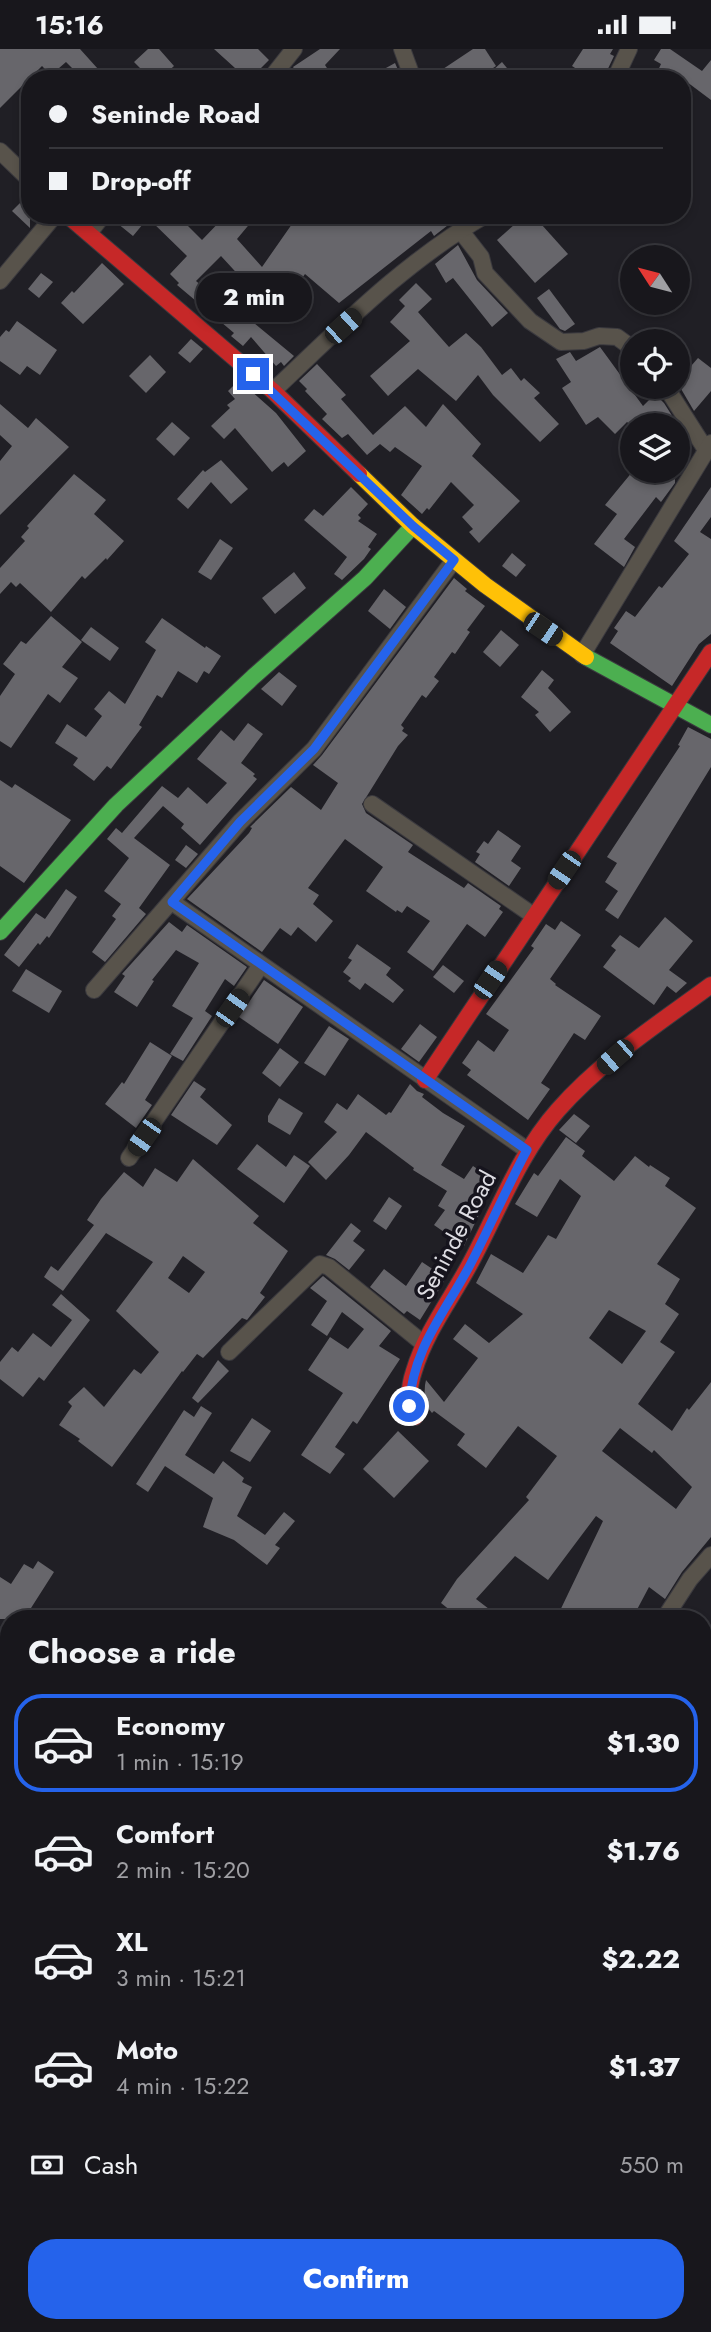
<!DOCTYPE html>
<meta charset="utf-8">
<style>
:root{--surface:#18171c;--page:#212025;--text:#f1f3f6;--muted:#9f9fa3;--line:#36363b;--accent:#2563eb}
body{margin:0;font-family:Jost,sans-serif;background:var(--page);color:var(--text);height:100vh;display:flex;flex-direction:column;font-size:26px;white-space:nowrap}
*{box-sizing:border-box;margin:0}
p{font-size:23px;color:var(--muted)}
.icon{flex:none;width:38px;height:38px;fill:none;stroke:currentColor;stroke-width:2;stroke-linecap:round;stroke-linejoin:round}
.map{position:relative;flex:1;overflow:hidden}
.sheet{position:absolute;left:0px;top:1561px;width:712px;height:723px;display:flex;flex-direction:column;background:var(--surface);border-radius:28px 28px 0 0;box-shadow:0 4px 10px #0003,0 0 0 2px var(--line)}
.sheet>*{flex:none}
.hud{position:absolute;left:21px;top:21px;width:670px;height:154px;border-radius:28px;box-shadow:0 4px 10px #0003,0 0 0 2px var(--line);display:grid;align-content:center;height:154px;padding:0 28px;background:var(--surface)}
.needle{width:46px;rotate:306deg}
.controls{position:absolute;left:620px;top:196px;display:grid;gap:14px}
.controls a{display:grid;place-items:center;width:70px;height:70px;border-radius:50%;background:var(--surface);box-shadow:0 4px 10px #0003,0 0 0 2px var(--line);font-size:35px}
.end{position:absolute;width:32px;height:32px;margin:-16px;border:9px solid #2563eb;background:#fff;box-shadow:0 0 0 4px #fff}
.from{border-radius:50%}
.bubble{position:absolute;height:49px;border-radius:24px;background:var(--surface);box-shadow:0 4px 10px #0003,0 0 0 2px var(--line);font-size:23px;font-weight:800;line-height:49px;text-align:center}
.car{position:absolute;width:21px;height:42px;margin:-21px -10px;border-radius:9px;box-shadow:0 0 5px 2px #0007;background:linear-gradient(#222 24%,#8ab4d8 0 40%,#222 0 76%,#8ab4d8 0 86%,#222 0)}
.hud b{display:flex;align-items:center;gap:24px;height:66px;font-size:26px}
.hud b+b{border-top:2px solid var(--line)}
.hud i{width:18px;height:18px;background:var(--text)}
ul{padding:0;list-style:none}
li{display:flex;align-items:center;gap:21px;height:98px;margin:0 14px 10px;padding:0 14px;border:4px solid transparent;border-radius:28px}
li div{flex:1}
li b{display:block;font-size:26px}
li em{font-style:normal;font-weight:800}
li.on{border-color:var(--accent)}
li>.icon{width:63px;height:63px;stroke-width:1.5}
h2{padding:0 28px;font-size:32px;line-height:84px}
.pay{display:flex;align-items:center;gap:18px;height:77px;padding:0 28px;font-size:26px}
.pay p{margin-inline-start:auto}
.button{display:flex;gap:14px;margin-top:auto;padding:14px 28px}
.button a{flex:1;height:80px;border-radius:28px;background:var(--accent);color:#fff;font-size:28px;font-weight:800;line-height:80px;text-align:center}
.status{display:flex;justify-content:space-between;align-items:center;height:49px;padding:0 35px;background:var(--surface);direction:ltr}
.status svg{height:19px;fill:currentColor}
.map>svg:first-child{display:block}
.building{fill:#67666b;fill-rule:evenodd}
.lines{fill:none;stroke-linecap:round;stroke-linejoin:round}
.street-casing{stroke:#3b3a3f;stroke-width:18}
.fast-casing{stroke:#3b3a3f;stroke-width:18}
.slow-casing{stroke:#3b3a3f;stroke-width:18}
.jam-casing{stroke:#3b3a3f;stroke-width:18}
.street{stroke:#58534b;stroke-width:16}
.fast{stroke:#4caf50;stroke-width:16}
.slow{stroke:#ffc107;stroke-width:16}
.jam{stroke:#c62828;stroke-width:16}
.route{stroke:#2563eb;stroke-width:9}
.labels{text-anchor:middle;dominant-baseline:central;stroke-width:7;stroke-linejoin:round;paint-order:stroke}
.street-label{font-size:24px;fill:#dedde3;stroke:#16141d}
</style>
<div class="status"><b>15:16</b><svg viewBox="0 0 49 12"><path d="M0 12V9h3v3zM5 12V6h3v6zM10 12V3h3v9zM15 12V0h3v12zM26 1h20v11H26zM47 4h2v5h-2z"/></svg></div>
<div class="map">
<svg width="711" height="2283" viewBox="0 0 711 2283">
<rect width="100%" height="100%" fill="#201f25"/>
<!-- building -->
<g class="building">
<polygon points="0,0 80,0 107,30 83,30 66,13 51,26 42,17 0,59"/>
<polygon points="148,0 159,0 174,17 160,30 129,30 140,19 134,13"/>
<polygon points="214,0 258,0 269,11 250,30 224,30 235,19"/>
<polygon points="320,0 340,0 325,16 334,30 301,30 293,18"/>
<polygon points="473,0 485,0 496,17 477,30 428,30"/>
<polygon points="583,0 613,0 610,5 614,7 605,26 599,22 592,30 572,17"/>
<polygon points="661,0 670,0 702,22 711,11 711,51 683,30 654,30 661,15 654,11"/>
<polygon points="502,13 516,30 483,30"/>
<polygon points="395,14 402,30 366,30"/>
<polygon points="30,144 30,179 12,162"/>
<polygon points="113,166 177,166 202,191 226,166 257,166 237,190 262,218 292,175 283,166 461,166 434,187 431,182 339,254 305,225 285,253 290,257 278,269 221,207 196,232 222,254 225,250 294,307 284,317 281,313 276,317 251,288 243,297 231,287 234,284 177,236 179,234 170,225 187,207 148,169 133,187 112,170"/>
<polygon points="525,166 533,166 568,205 535,234 497,191"/>
<polygon points="458,196 477,231 508,264 492,278 453,229 446,234 435,215"/>
<polygon points="102,214 124,235 83,275 61,254 72,242 74,244"/>
<polygon points="41,224 53,233 39,249 28,240"/>
<polygon points="416,234 432,250 418,263 449,298 466,284 481,298 502,326 511,319 521,332 524,329 540,344 534,349 559,375 540,393 493,346 478,326 456,352 418,320 388,347 370,327 410,292 390,273 405,257 399,251"/>
<polygon points="549,240 575,275 565,282 560,280 537,249"/>
<polygon points="17,272 57,301 40,326 27,317 20,326 0,312 0,288 6,281 9,283"/>
<polygon points="191,290 203,300 190,314 178,304"/>
<polygon points="600,298 643,357 655,345 664,354 678,376 631,376 627,373 615,385 598,368 586,376 562,339 571,333 556,310 570,303 576,312"/>
<polygon points="150,306 166,323 146,344 129,327"/>
<polygon points="698,309 711,319 711,342 694,362 677,333"/>
<polygon points="317,315 346,346 341,350 373,386 405,357 426,378 443,355 481,395 472,407 520,452 479,494 469,483 473,480 462,468 474,456 451,433 429,461 427,459 422,465 401,446 422,417 395,398 390,403 380,395 367,406 348,385 342,389 322,370 327,365 305,342 307,340 299,332"/>
<polygon points="239,331 276,364 306,402 288,418 284,413 272,423 235,379 224,390 211,377 230,359 227,356 235,350 228,342"/>
<polygon points="0,355 28,379 36,369 69,398 0,466 0,412 12,397 0,386"/>
<polygon points="172,373 190,389 174,407 156,390"/>
<polygon points="221,411 248,440 231,455 211,433 188,460 177,450 203,421 205,423"/>
<polygon points="633,422 664,422 675,429 675,434 661,453 656,448 624,490 635,498 624,518 594,495 617,465 605,456"/>
<polygon points="74,425 106,451 94,465 124,492 107,511 106,509 85,530 82,527 51,563 20,534 16,538 11,533 0,545 0,519 25,492 21,488 29,479 27,477"/>
<polygon points="351,438 368,455 358,466 361,469 358,472 377,485 368,498 371,500 364,510 342,531 334,525 347,508 304,471 314,460 323,467"/>
<polygon points="711,438 711,468 700,483 711,490 711,585 699,595 672,637 610,594 618,582 614,579 626,562 635,568 659,537 662,539 689,505 674,492"/>
<polygon points="220,490 233,499 211,531 198,523"/>
<polygon points="512,504 526,516 516,528 502,517"/>
<polygon points="294,523 306,539 275,565 262,549"/>
<polygon points="454,529 467,540 465,542 485,557 467,581 470,583 455,605 452,603 434,628 439,632 426,649 422,646 401,676 404,679 402,682 408,686 398,697 362,755 366,764 413,796 408,803 464,839 468,834 501,857 499,860 503,863 485,888 467,875 433,922 407,903 430,872 407,857 402,864 397,861 396,863 366,842 383,818 345,790 308,839 319,846 313,855 333,872 316,893 298,878 291,887 280,879 262,903 187,850 249,784 252,779 250,778 291,738 321,761 338,734 313,716 322,706"/>
<polygon points="384,540 406,558 390,580 368,562"/>
<polygon points="51,567 82,593 62,618 78,629 60,654 48,645 11,699 0,692 0,647 15,625 3,615 21,592 26,595"/>
<polygon points="162,569 205,599 206,597 221,607 209,625 204,622 197,634 178,622 162,649 157,646 139,676 142,678 133,690 111,720 107,717 94,732 73,716 78,709 55,694 67,675 86,688 102,667 94,660 109,642 125,655 156,601 145,593"/>
<polygon points="91,578 119,599 110,612 81,591"/>
<polygon points="501,581 519,596 500,618 483,603"/>
<polygon points="542,621 554,631 548,639 571,663 550,683 535,666 539,663 521,648"/>
<polygon points="279,623 297,637 282,657 261,640"/>
<polygon points="248,674 263,685 241,714 255,725 253,727 257,730 200,796 181,779 184,775 163,757 134,789 170,816 139,859 146,865 105,913 92,903 116,870 112,867 121,855 104,842 129,809 107,790 116,779 122,784 162,737 178,749 188,738 207,755 227,734 197,710 221,681 234,692"/>
<polygon points="688,678 711,690 711,718 618,870 605,861 618,842 605,833 617,814 607,808 680,697 678,696"/>
<polygon points="0,731 12,739 15,735 71,771 24,834 0,817"/>
<polygon points="498,781 521,797 511,812 521,819 509,837 475,813 480,805 476,803 484,792 488,795"/>
<polygon points="186,796 198,805 186,819 175,811"/>
<polygon points="66,840 77,848 49,889 47,887 40,896 38,894 19,918 4,906 36,864 45,870"/>
<polygon points="665,868 693,892 669,921 687,934 676,944 667,937 654,956 603,918 616,901 611,897 620,886 639,899"/>
<polygon points="561,872 581,886 550,930 556,935 555,936 601,967 585,991 574,984 541,1034 550,1040 528,1071 467,1026 471,1021 462,1014 478,991 494,1003 509,981 486,965 534,899 531,897 546,875 555,881"/>
<polygon points="169,873 182,883 187,876 247,918 234,937 225,930 205,962 212,967 183,1012 170,1005 193,969 172,957 199,914 176,901 152,931 154,932 137,958 114,943 125,927 122,925"/>
<polygon points="357,895 391,919 386,926 404,941 393,954 365,934 360,941 348,932 351,929 343,923 352,911 348,909"/>
<polygon points="443,916 464,932 454,944 433,928"/>
<polygon points="26,920 62,942 49,964 12,942"/>
<polygon points="264,931 303,958 278,995 239,968"/>
<polygon points="420,975 437,988 419,1013 401,1000"/>
<polygon points="329,977 349,990 325,1027 304,1014"/>
<polygon points="150,993 172,1007 145,1051 152,1056 136,1079 105,1055 122,1033 124,1035"/>
<polygon points="280,999 299,1013 280,1038 262,1024"/>
<polygon points="194,1032 206,1040 200,1048 232,1076 217,1096 171,1066"/>
<polygon points="410,1035 417,1042 424,1045 422,1048 443,1064 465,1077 441,1116 464,1130 473,1117 491,1129 478,1149 485,1153 464,1197 434,1176 445,1161 438,1157 447,1142 413,1121 414,1119 366,1083 349,1106 326,1131 308,1113 337,1083 324,1073 337,1054 347,1061 358,1045 386,1066 389,1063 391,1064"/>
<polygon points="279,1049 303,1064 290,1086 268,1073 268,1067"/>
<polygon points="574,1065 590,1077 576,1094 559,1081"/>
<path d="M 566,1088 L 585,1102 L 582,1107 L 614,1132 L 635,1107 L 649,1118 L 650,1116 L 670,1129 L 665,1137 L 696,1159 L 657,1215 L 680,1230 L 665,1255 L 679,1265 L 660,1293 L 675,1303 L 638,1355 L 672,1382 L 687,1359 L 689,1361 L 711,1333 L 711,1488 L 682,1523 L 665,1550 L 649,1538 L 632,1570 L 556,1570 L 603,1472 L 596,1467 L 548,1531 L 515,1507 L 476,1550 L 502,1570 L 461,1570 L 441,1554 L 457,1530 L 529,1451 L 526,1448 L 557,1407 L 518,1377 L 486,1419 L 457,1396 L 465,1385 L 434,1362 L 432,1364 L 424,1354 L 425,1336 L 426,1331 L 444,1353 L 478,1309 L 453,1290 L 465,1275 L 489,1294 L 523,1265 L 476,1234 L 491,1205 L 523,1224 L 548,1186 L 556,1190 L 581,1147 L 560,1130 L 537,1168 L 515,1155 L 534,1124 L 538,1127 ZM 609,1261 L 646,1282 L 622,1315 L 589,1289 ZM 620,1379 L 652,1404 L 654,1401 L 692,1438 L 676,1460 L 602,1402 Z"/>
<polygon points="257,1095 286,1118 294,1106 310,1117 284,1154 237,1120"/>
<path d="M 193,1110 L 259,1167 L 253,1174 L 288,1202 L 260,1244 L 265,1248 L 247,1271 L 242,1269 L 203,1309 L 197,1305 L 183,1323 L 182,1322 L 112,1418 L 78,1392 L 80,1390 L 59,1376 L 72,1357 L 68,1353 L 84,1338 L 104,1358 L 134,1320 L 141,1325 L 159,1303 L 116,1262 L 153,1213 L 106,1184 L 63,1242 L 44,1228 L 51,1217 L 58,1222 L 94,1176 L 87,1171 L 101,1150 L 124,1123 L 143,1138 L 155,1119 L 177,1133 ZM 183,1207 L 205,1223 L 189,1244 L 168,1229 Z"/>
<polygon points="389,1148 402,1157 386,1181 373,1172"/>
<polygon points="351,1174 361,1182 353,1192 365,1201 349,1221 335,1210 326,1206"/>
<polygon points="422,1213 446,1229 420,1271 407,1262 404,1265 370,1238 384,1220 406,1237"/>
<polygon points="323,1227 391,1282 379,1297 400,1310 357,1375 353,1372 335,1398 345,1405 330,1425 301,1406 343,1344 308,1321 330,1288 348,1300 364,1280 342,1263 327,1287 311,1276 327,1252 310,1239"/>
<polygon points="61,1245 90,1271 44,1332 39,1328 23,1348 0,1330 0,1313 12,1298 18,1303 33,1284 51,1298 72,1271 52,1256"/>
<polygon points="218,1311 229,1322 198,1354 192,1349"/>
<polygon points="201,1357 212,1364 185,1406 214,1425 223,1412 244,1429 242,1433 252,1438 237,1467 265,1486 284,1463 295,1472 275,1496 280,1499 267,1516 234,1491 203,1478 213,1449 165,1417 148,1443 136,1435 184,1361 194,1368"/>
<polygon points="252,1369 271,1382 250,1413 230,1402"/>
<polygon points="398,1382 429,1412 394,1449 363,1420"/>
<polygon points="38,1512 54,1523 24,1570 0,1570 0,1528 11,1535 24,1515 33,1520"/>
</g>
<g class="lines">
<defs>
<g id="street">
<polyline points="402,0 413,30"/>
<polyline points="275,24 294,0"/>
<polyline points="615,30 629,0"/>
<polyline points="0,102 30,131"/>
<polyline points="460,181 481,208 485,224 530,272 561,293 584,292 599,287 617,288 632,299"/>
<polyline points="89,184 103,166"/>
<polyline points="0,232 55,166"/>
<polyline points="666,338 706,401"/>
<path d="M 273,342 C 340,279 405,212 486,166"/>
<polyline points="582,606 711,394"/>
<polyline points="372,755 534,867"/>
<polyline points="172,853 527,1101"/>
<polyline points="94,941 240,773 314,700 454,511"/>
<polyline points="129,1109 261,916"/>
<polyline points="229,1303 320,1215 329,1218 424,1295"/>
<polyline points="664,1570 690,1530 711,1506"/>
<polyline points="0,1706 9,1711"/>
<polyline points="0,2090 9,2082"/>
</g>
<g id="fast">
<polyline points="586,608 711,676"/>
<polyline points="0,883 116,756 253,628 365,529 413,477"/>
</g>
<polyline id="slow" points="359,425 413,477 485,536 586,608"/>
<g id="jam">
<polyline points="67,166 273,342 359,425"/>
<polyline points="425,1031 711,603"/>
<path d="M 415,1368 C 407,1354 409,1337 414,1322 C 426,1282 452,1249 471,1213 C 499,1161 519,1105 558,1061 C 602,1011 658,975 711,936"/>
</g>
</defs>
<!-- street casing -->
<use href="#street" class="street-casing"/>
<!-- fast casing -->
<use href="#fast" class="fast-casing"/>
<!-- slow casing -->
<use href="#slow" class="slow-casing"/>
<!-- jam casing -->
<use href="#jam" class="jam-casing"/>
<!-- street -->
<use href="#street" class="street"/>
<!-- fast -->
<use href="#fast" class="fast"/>
<!-- slow -->
<use href="#slow" class="slow"/>
<!-- jam -->
<use href="#jam" class="jam"/>
</g>
<g class="lines">
<!-- route -->
<path class="route" d="M 253,325 L 413,477 L 454,511 L 314,700 L 240,773 L 172,853 L 527,1101 C 507,1138 490,1178 470,1216 C 444,1265 413,1299 409,1357"/>
</g>
<g class="labels">
<!-- street labels -->
<g class="street-label">
<text transform="translate(456 1186) rotate(-62)">Seninde Road</text>
</g>
</g>
</svg>
<div class="controls">
<a><svg class="needle" viewBox="-14 -14 28 28"><path d="M0-13l5 13h-10z" fill="#e53935"/><path d="M0 13l5-13h-10z" fill="#9f9fa3"/></svg></a>
<a><svg class="icon" aria-label="locate" viewBox="0 0 24 24"><circle cx="12" cy="12" r="6"/><path d="M12 2v4M12 18v4M2 12h4M18 12h4"/></svg></a>
<a><svg class="icon" aria-label="layers" viewBox="0 0 24 24"><path d="M12 4l9 5-9 5-9-5zM3 14l9 5 9-5"/></svg></a>
</div>
<i class="end from" style="left:409px;top:1357px"></i>
<i class="end" style="left:253px;top:325px"></i>
<div class="bubble" style="left:196px;top:224px;width:116px">2 min</div>
<i class="car" style="left:343px;top:277px;rotate:48deg"></i>
<i class="car" style="left:543px;top:580px;rotate:124deg"></i>
<i class="car" style="left:564px;top:821px;rotate:214deg"></i>
<i class="car" style="left:490px;top:931px;rotate:34deg"></i>
<i class="car" style="left:232px;top:959px;rotate:35deg"></i>
<i class="car" style="left:615px;top:1008px;rotate:229deg"></i>
<i class="car" style="left:144px;top:1088px;rotate:215deg"></i>
<div class="hud">
<b><i class="from"></i>Seninde Road</b>
<b><i></i>Drop-off</b>
</div>
<section class="sheet">
<h2>Choose a ride</h2>
<ul>
<li class="on"><svg class="icon" aria-label="car" viewBox="0 0 24 24"><path d="M5 17H2v-5l4-1 3-4h7l3 4 3 1v5h-3M9 17h6M6 11h13"/><circle cx="7" cy="17" r="2"/><circle cx="17" cy="17" r="2"/></svg><div><b>Economy</b><p>1 min · 15:19</p></div><em>$1.30</em></li>
<li><svg class="icon" aria-label="car" viewBox="0 0 24 24"><path d="M5 17H2v-5l4-1 3-4h7l3 4 3 1v5h-3M9 17h6M6 11h13"/><circle cx="7" cy="17" r="2"/><circle cx="17" cy="17" r="2"/></svg><div><b>Comfort</b><p>2 min · 15:20</p></div><em>$1.76</em></li>
<li><svg class="icon" aria-label="car" viewBox="0 0 24 24"><path d="M5 17H2v-5l4-1 3-4h7l3 4 3 1v5h-3M9 17h6M6 11h13"/><circle cx="7" cy="17" r="2"/><circle cx="17" cy="17" r="2"/></svg><div><b>XL</b><p>3 min · 15:21</p></div><em>$2.22</em></li>
<li><svg class="icon" aria-label="car" viewBox="0 0 24 24"><path d="M5 17H2v-5l4-1 3-4h7l3 4 3 1v5h-3M9 17h6M6 11h13"/><circle cx="7" cy="17" r="2"/><circle cx="17" cy="17" r="2"/></svg><div><b>Moto</b><p>4 min · 15:22</p></div><em>$1.37</em></li>
</ul>
<div class="pay"><svg class="icon" aria-label="cash" viewBox="0 0 24 24"><path d="M3 7h18v10H3z"/><circle cx="12" cy="12" r="2"/></svg>Cash<p>550 m</p></div>
<div class="button"><a>Confirm</a></div>
</section>
</div>
